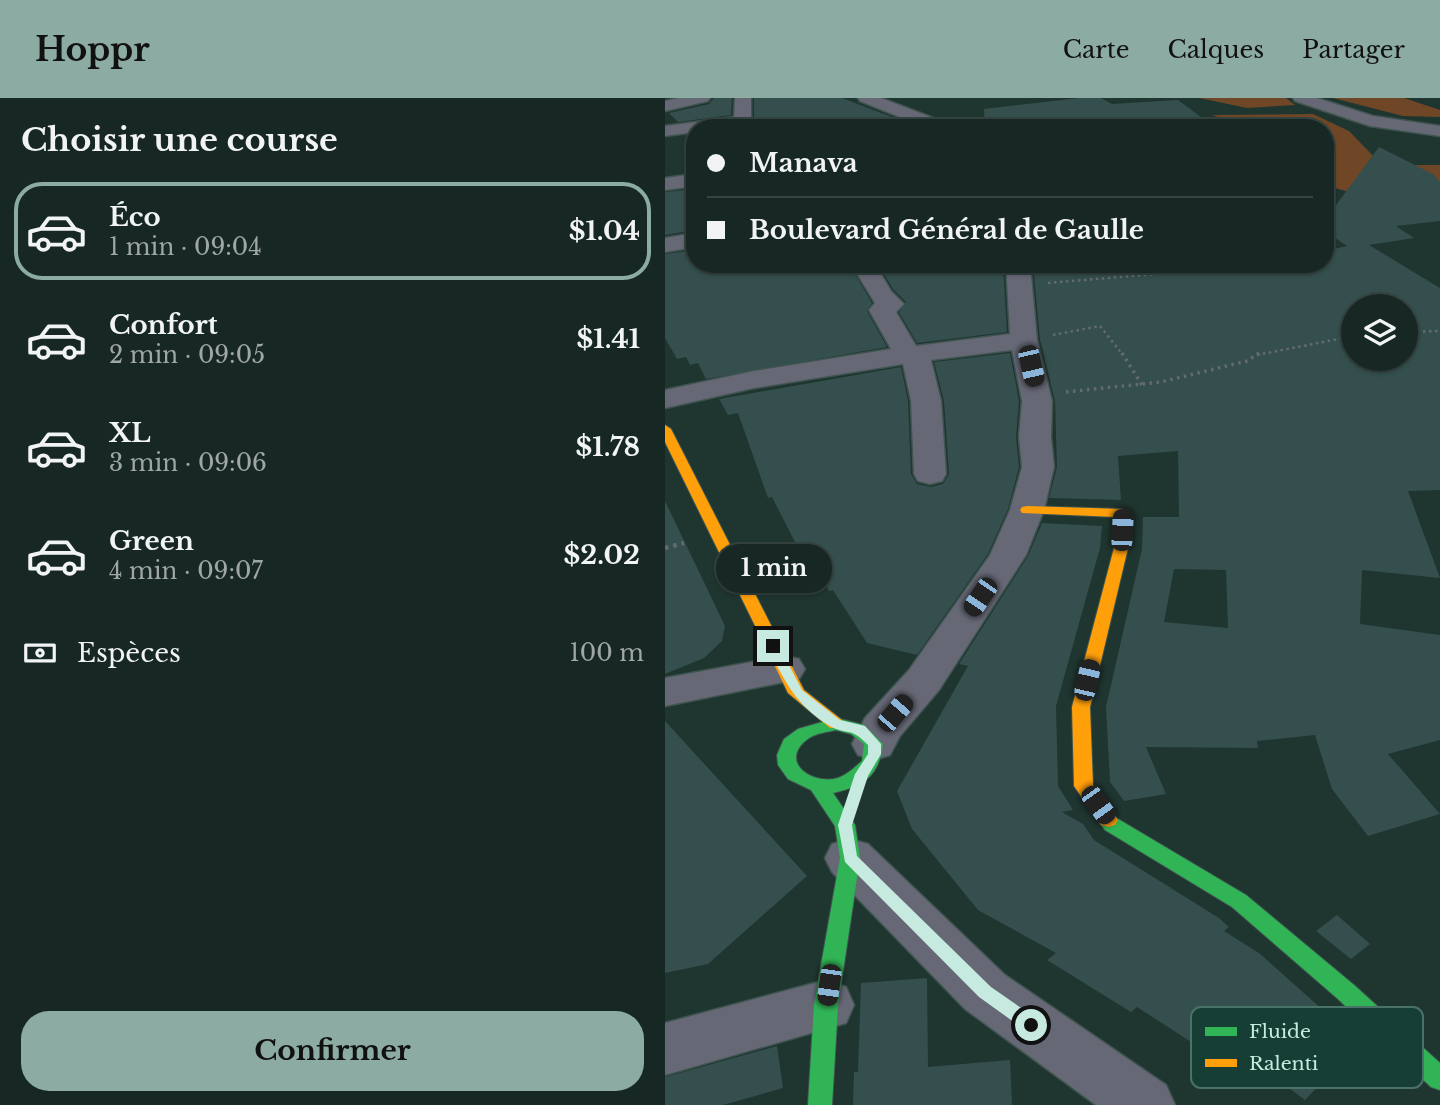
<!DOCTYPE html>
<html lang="fr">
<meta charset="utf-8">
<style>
:root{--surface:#172824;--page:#243431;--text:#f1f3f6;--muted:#9ea6a6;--line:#364441;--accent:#8caba2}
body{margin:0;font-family:"Libre Baskerville",serif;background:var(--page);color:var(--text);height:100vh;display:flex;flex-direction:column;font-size:26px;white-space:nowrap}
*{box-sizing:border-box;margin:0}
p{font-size:23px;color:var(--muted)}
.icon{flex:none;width:38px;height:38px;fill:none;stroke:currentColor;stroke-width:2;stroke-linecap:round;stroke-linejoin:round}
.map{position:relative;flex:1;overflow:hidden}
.drawer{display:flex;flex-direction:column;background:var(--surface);width:665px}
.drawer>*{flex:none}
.top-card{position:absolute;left:21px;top:21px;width:648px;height:154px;border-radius:28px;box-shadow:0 2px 5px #0004,0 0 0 2px var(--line);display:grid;align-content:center;height:154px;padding:0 21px;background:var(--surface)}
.controls{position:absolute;left:676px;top:196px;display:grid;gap:14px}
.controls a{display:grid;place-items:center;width:77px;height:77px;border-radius:50%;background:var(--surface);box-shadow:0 2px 5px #0004,0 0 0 2px var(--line);font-size:35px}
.end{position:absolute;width:32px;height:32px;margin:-16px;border:9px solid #c6eae0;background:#111;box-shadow:0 0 0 4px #111}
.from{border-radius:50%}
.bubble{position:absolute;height:49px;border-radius:24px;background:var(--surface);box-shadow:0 2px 5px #0004,0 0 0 2px var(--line);font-size:23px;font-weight:800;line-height:49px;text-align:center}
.car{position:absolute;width:21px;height:42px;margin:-21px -10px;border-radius:9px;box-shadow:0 0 5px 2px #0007;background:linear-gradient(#222 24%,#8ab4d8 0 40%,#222 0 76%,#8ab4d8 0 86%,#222 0)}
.top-card b{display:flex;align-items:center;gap:24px;height:66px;font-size:26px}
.top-card b+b{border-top:2px solid var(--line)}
.top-card i{width:18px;height:18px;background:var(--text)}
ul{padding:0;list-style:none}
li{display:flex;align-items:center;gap:21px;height:98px;margin:0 14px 10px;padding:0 7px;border:4px solid transparent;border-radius:28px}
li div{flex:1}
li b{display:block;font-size:26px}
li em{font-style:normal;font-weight:800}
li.selected{border-color:var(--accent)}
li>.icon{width:63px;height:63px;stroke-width:1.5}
h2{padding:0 21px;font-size:32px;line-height:84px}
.pay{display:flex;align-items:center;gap:18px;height:77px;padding:0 21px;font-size:26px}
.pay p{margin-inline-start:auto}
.action{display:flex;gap:14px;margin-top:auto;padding:14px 21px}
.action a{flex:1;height:80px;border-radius:28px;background:var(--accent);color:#111;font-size:28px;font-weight:800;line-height:80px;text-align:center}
header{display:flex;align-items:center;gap:42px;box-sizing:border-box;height:98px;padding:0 35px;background:var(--accent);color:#111}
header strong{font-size:33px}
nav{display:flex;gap:38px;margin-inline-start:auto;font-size:24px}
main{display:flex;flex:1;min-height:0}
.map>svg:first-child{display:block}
.green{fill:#6f4726}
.building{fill:#344f4d;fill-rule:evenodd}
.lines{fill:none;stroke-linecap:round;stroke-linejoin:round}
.street-casing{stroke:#3f544f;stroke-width:3}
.fast-casing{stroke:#3f544f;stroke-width:2}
.slow-casing{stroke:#3f544f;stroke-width:2}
.path-far2{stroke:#636b71;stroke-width:2.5;stroke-dasharray:2.5 3.5;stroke-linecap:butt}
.path-far1{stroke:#636b71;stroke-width:3.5;stroke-dasharray:2.5 4.5;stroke-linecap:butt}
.path{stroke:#636b71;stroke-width:4.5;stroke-dasharray:3.5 5;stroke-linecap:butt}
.street{fill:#666876;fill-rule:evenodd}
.fast{fill:#30b455;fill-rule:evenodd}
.slow{fill:#ff9f0a;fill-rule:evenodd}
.route{fill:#c6eae0}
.key{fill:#163e35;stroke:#4b7268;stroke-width:2}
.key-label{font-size:19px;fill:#c6eae0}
</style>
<header>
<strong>Hoppr</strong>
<nav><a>Carte</a><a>Calques</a><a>Partager</a></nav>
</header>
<main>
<section class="drawer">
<h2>Choisir une course</h2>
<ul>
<li class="selected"><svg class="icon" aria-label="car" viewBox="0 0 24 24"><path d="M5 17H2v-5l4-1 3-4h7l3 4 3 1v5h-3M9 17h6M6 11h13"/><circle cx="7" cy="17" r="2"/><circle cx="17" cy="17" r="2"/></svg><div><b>Éco</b><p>1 min · 09:04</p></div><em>$1.04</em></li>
<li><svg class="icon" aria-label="car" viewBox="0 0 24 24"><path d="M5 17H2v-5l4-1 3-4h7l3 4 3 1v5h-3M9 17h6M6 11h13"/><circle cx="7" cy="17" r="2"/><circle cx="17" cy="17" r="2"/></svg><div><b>Confort</b><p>2 min · 09:05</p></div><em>$1.41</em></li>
<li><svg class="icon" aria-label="car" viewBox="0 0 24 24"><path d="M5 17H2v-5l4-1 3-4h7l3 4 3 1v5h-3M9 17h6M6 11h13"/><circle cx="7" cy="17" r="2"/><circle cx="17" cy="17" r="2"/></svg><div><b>XL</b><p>3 min · 09:06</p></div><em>$1.78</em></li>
<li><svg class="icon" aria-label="car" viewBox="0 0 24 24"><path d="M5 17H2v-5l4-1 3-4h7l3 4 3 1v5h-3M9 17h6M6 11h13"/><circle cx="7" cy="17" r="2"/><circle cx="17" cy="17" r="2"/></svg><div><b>Green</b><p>4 min · 09:07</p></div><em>$2.02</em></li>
</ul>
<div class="pay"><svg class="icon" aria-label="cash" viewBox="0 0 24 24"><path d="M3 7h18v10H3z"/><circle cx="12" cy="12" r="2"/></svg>Espèces<p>100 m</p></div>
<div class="action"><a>Confirmer</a></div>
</section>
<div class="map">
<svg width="775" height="1007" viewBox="0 0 775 1007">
<rect width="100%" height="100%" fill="#1f3530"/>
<!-- green -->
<g class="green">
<polygon points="534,0 621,0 630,7 582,10"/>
<polygon points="668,0 739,0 775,12 775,19 738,18"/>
<polygon points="648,16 684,33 717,67 775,67 775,121 660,87 660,30 583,30 547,17"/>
</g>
<!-- building -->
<g class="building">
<polygon points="49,0 67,0 66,17 13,24 4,15 44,6"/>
<polygon points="89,0 177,0 245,26 245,30 124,30 119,23 106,22 94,30 81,30 89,23"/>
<polygon points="414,0 436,0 447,6 513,2 551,30 320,30 319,11"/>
<path d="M 714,49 L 768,76 L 775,84 L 775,123 L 731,128 L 749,140 L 704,147 L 775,190 L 775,392 L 743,393 L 775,480 L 697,472 L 695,526 L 775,537 L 775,642 L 723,656 L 775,716 L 703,738 L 667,691 L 650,637 L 592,643 L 593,650 L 481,649 L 501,696 L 459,703 L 445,684 L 441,609 L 477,451 L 478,419 L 514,419 L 513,353 L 453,358 L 456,402 L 384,400 L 392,369 L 390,303 L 375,242 L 368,166 L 660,166 L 660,153 L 682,148 L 660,133 L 660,122 ZM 688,208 L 740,208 L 740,261 L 688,261 ZM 509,471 L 561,472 L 563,530 L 499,524 Z"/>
<polygon points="30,91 30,132 0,137 0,94"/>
<polygon points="30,152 30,166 184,166 207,205 202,213 222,249 41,281 33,265 25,267 21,259 12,261 0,240 0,156"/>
<polygon points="213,166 338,166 342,234 252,245 234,214 241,204 228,191"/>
<polygon points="345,255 354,303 351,339 354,369 343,411 323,456 252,557 202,545 168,492 164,493 141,448 133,450 107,399 103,400 73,315 63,317 54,301 236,269 243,303 246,376 252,386 266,389 278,386 284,376 279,303 269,264"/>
<polygon points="0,403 60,528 57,543 39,560 0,576"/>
<polygon points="377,425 437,428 435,450 391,608 393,688 408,712 397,714 418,726 429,742 554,820 564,829 559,833 594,855 659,913 623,940 671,924 694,946 640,1002 585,961 571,973 472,909 466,914 382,862 391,855 313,812 247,731 232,693 303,568 294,566 363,458"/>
<polygon points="0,623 142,778 43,866 0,875"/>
<polygon points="672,817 705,846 686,861 651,833"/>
<polygon points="262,880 263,969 345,962 347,1007 188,1007 189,974 193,974 196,885"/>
<polygon points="112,948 118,990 58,1007 0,1007 0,979"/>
</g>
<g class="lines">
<defs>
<g id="street">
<polygon points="14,0 45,0 43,3 0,13 0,3"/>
<polygon points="70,0 86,0 86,23 83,27 30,30 30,34 0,38 0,28 69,19"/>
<polygon points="193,0 216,0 284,26 287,30 262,30 195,3"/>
<polygon points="628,0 652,0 708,18 775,28 775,38 705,28 630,3"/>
<polygon points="106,25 119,26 122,30 97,30"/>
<polygon points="30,76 30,88 0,92 0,80"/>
<polygon points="30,135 30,149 0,154 0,140"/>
<polygon points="186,166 210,166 226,193 239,206 231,214 251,248 345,236 341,166 365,166 372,242 387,303 386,339 389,369 379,412 361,457 274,592 235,638 225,657 209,662 193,657 187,646 200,620 244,572 325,457 345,412 357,369 354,339 357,303 347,252 266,262 276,303 281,376 277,383 265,386 253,383 249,376 246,303 238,266 89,290 0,310 0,292 89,273 226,251 204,212 210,205"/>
<polygon points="119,558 134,561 140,571 134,581 0,608 0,580"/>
<polygon points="185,741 203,746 340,877 501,987 510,1007 431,1007 300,911 167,774 160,760 167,746"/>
<polygon points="161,882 181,889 189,907 181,925 0,977 0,925"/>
</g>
<g id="fast">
<path d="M 171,620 L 199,627 L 218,646 C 214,678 199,688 168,695 L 190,727 L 195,760 L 173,907 L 167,1007 L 143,1007 L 149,907 L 175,760 L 170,728 L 146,692 L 123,681 L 113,667 L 112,657 L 119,641 L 133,631 ZM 171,632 L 186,636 L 199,646 L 197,663 C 189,670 180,679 169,681 C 142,685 114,661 144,640 C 152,635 162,634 171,632 Z"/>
<polygon points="443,715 581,797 689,887 775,965 775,992 766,989 673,901 567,809 440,732 433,722 436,717"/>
</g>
<g id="slow">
<polygon points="0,327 6,331 139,592 177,622 180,626 177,630 165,630 123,595 0,344"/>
<polygon points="362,408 458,411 465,415 463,450 425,609 428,687 453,722 450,727 443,729 436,727 409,688 407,609 449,450 451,419 357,415 355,412 357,409"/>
</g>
</defs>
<!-- street casing -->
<use href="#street" class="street-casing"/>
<!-- fast casing -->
<use href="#fast" class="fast-casing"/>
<!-- slow casing -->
<use href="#slow" class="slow-casing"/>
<!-- path-far2 -->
<g class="path-far2">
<polyline points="383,185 492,176"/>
<polyline points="740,234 775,233"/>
<polyline points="388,237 435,228 458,257"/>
<polyline points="592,257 688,238"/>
</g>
<!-- path-far1 -->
<g class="path-far1">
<polyline points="457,255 477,287"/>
<polyline points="401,294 496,284 582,263 594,255"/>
</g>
<!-- path -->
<polyline class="path" points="0,450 19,445"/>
<!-- street -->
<use href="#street" class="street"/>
<!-- fast -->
<use href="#fast" class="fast"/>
<!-- slow -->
<use href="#slow" class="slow"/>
</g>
<!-- route -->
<path class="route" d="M 108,545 L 114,548 L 137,592 L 175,622 L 200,628 L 216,646 L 216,656 L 203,678 L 187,727 L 192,758 L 326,889 L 372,921 L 374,927 L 372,932 L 366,934 L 360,932 L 314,899 L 180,764 L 173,727 L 190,676 L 203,656 L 203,647 C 185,628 183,638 165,628 C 131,608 119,582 102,548 Z"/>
<!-- legend -->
<rect x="526" y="909" width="232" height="81" rx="10" class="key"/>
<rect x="540" y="929" width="32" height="9" fill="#30b455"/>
<rect x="540" y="961" width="32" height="8" fill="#ff9f0a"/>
<g class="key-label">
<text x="584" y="940">Fluide</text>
<text x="584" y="972">Ralenti</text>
</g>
</svg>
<div class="controls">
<a><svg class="icon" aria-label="layers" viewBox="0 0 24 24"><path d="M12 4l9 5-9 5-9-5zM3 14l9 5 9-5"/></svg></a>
</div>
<i class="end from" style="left:366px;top:927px"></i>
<i class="end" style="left:108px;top:548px"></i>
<div class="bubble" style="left:51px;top:446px;width:116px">1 min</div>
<i class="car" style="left:366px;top:268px;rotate:167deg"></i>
<i class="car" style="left:457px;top:432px;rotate:3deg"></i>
<i class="car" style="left:315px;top:499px;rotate:214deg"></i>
<i class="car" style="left:422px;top:582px;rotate:13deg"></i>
<i class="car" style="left:230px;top:615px;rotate:41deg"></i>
<i class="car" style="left:433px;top:707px;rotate:144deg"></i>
<i class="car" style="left:164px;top:887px;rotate:188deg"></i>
<div class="top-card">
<b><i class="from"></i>Manava</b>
<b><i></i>Boulevard Général de Gaulle</b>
</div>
</div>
</main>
